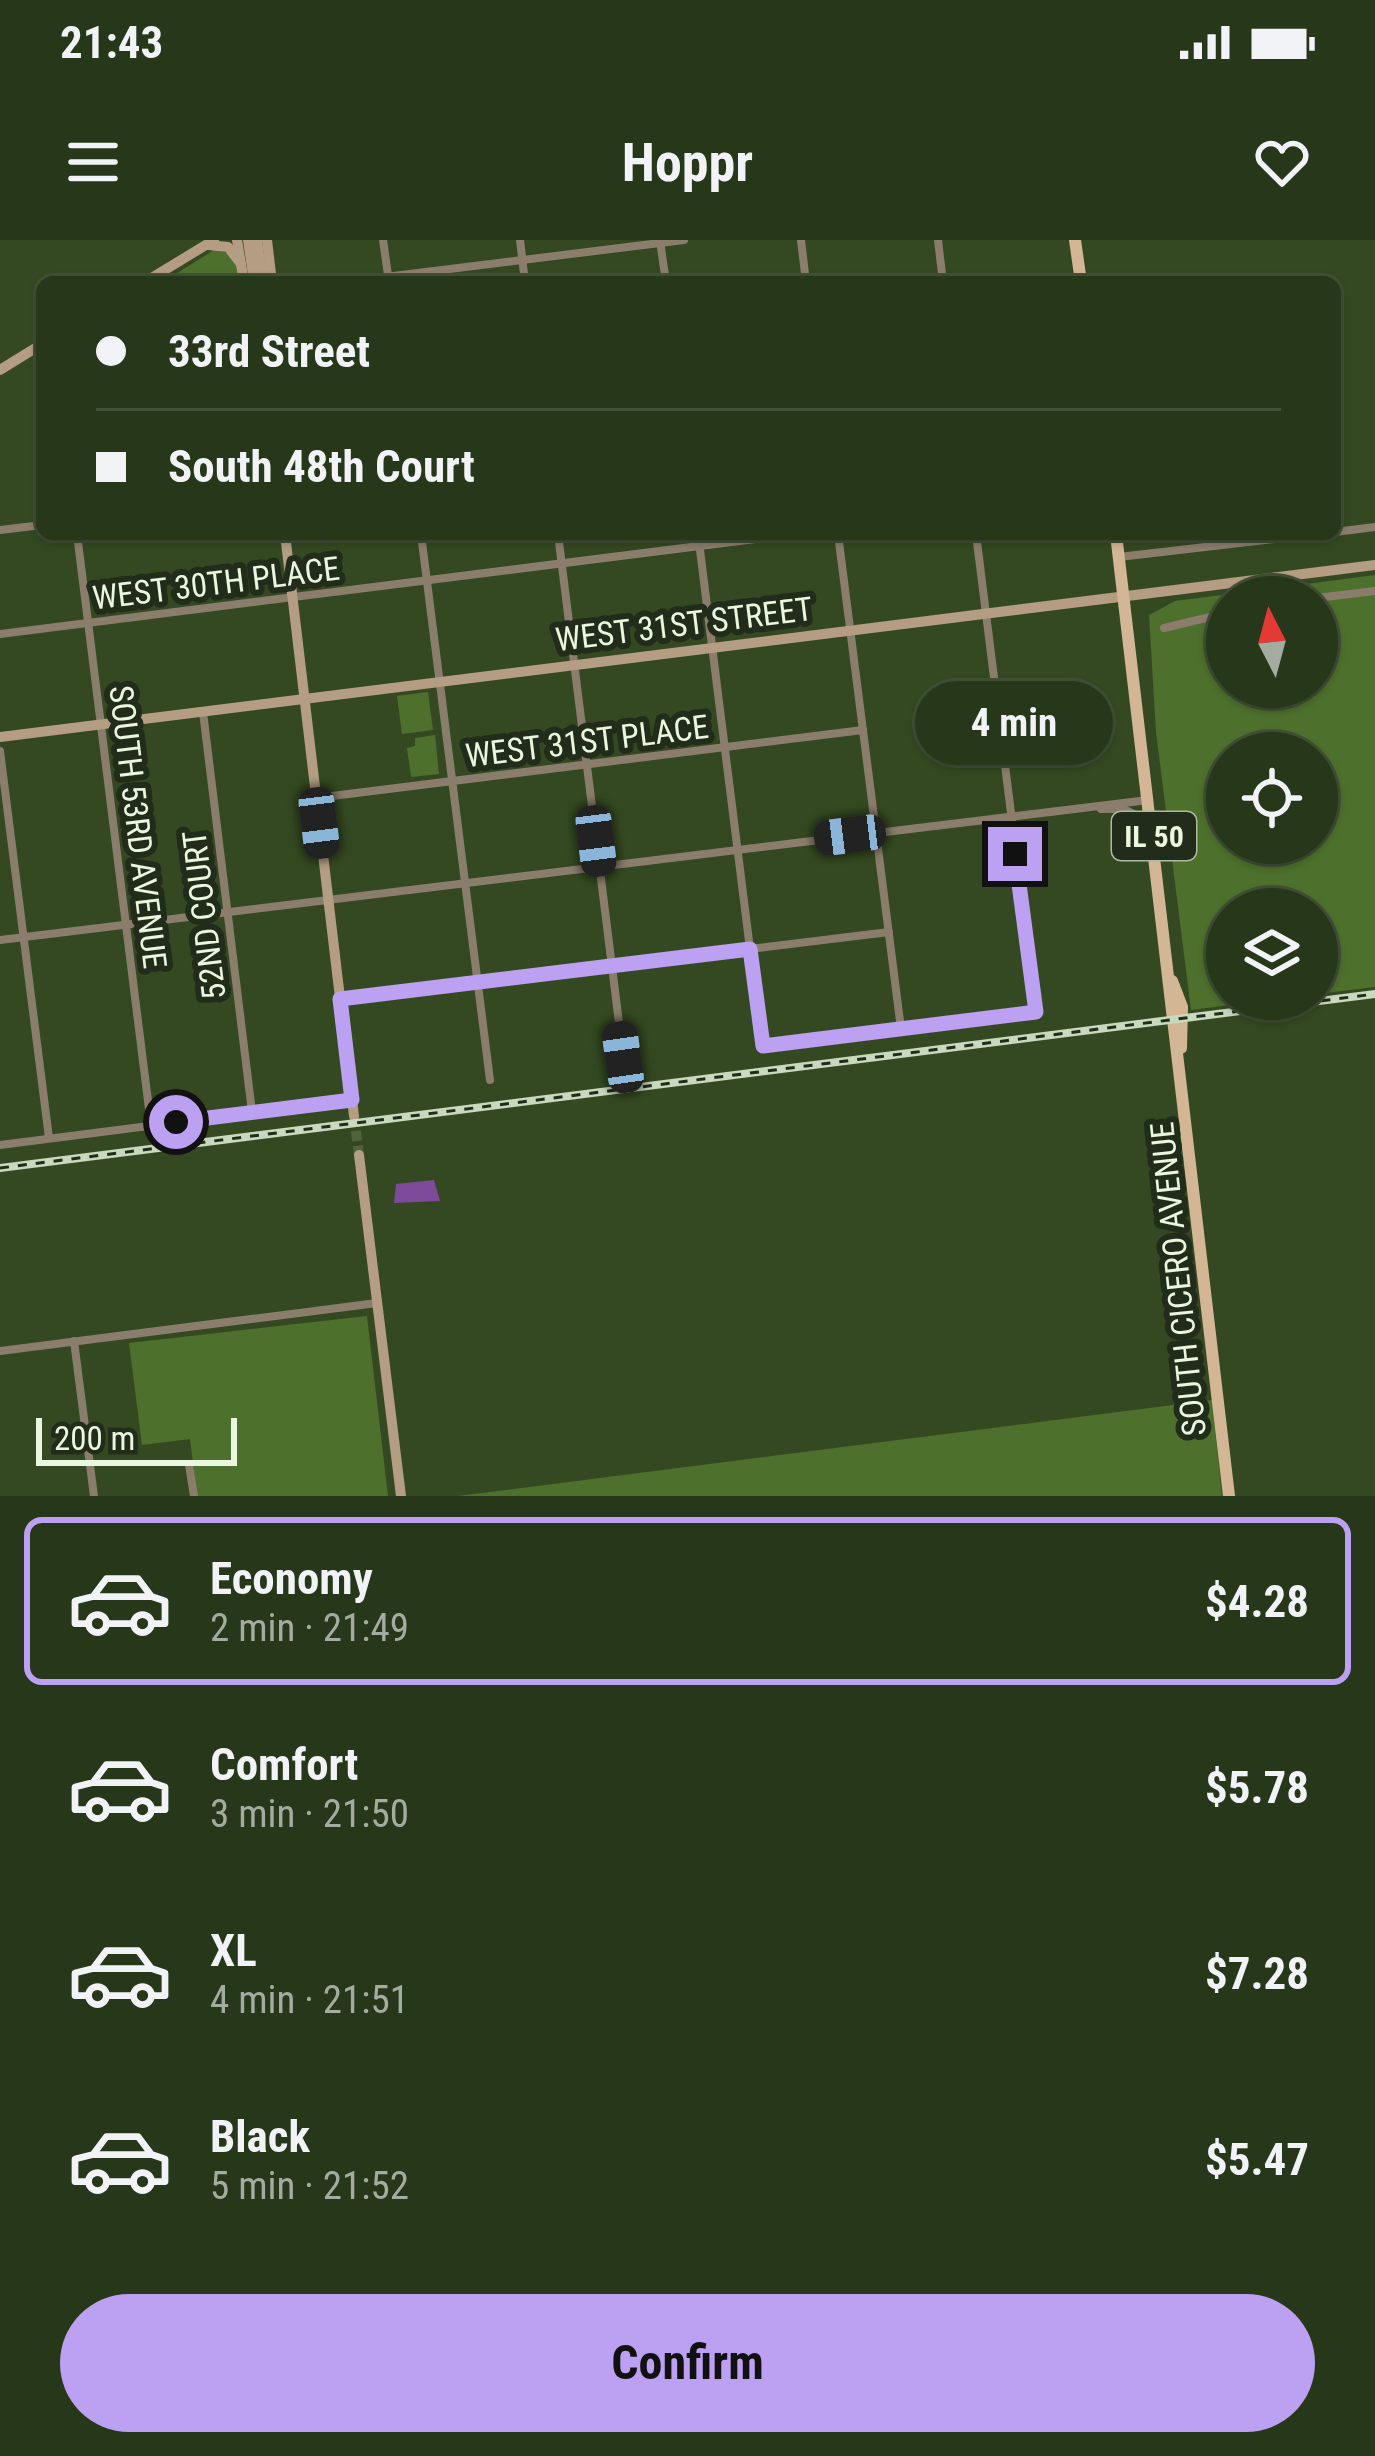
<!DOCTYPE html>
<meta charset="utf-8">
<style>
:root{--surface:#273719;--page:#334226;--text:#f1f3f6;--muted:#a4aca2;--line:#435138;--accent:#bca0f2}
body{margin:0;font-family:"Roboto Condensed",sans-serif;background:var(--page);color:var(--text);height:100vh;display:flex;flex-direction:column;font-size:45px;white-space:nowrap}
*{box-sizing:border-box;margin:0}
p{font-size:39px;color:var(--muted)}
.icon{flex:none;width:66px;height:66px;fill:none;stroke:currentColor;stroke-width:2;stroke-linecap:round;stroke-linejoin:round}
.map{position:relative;height:1256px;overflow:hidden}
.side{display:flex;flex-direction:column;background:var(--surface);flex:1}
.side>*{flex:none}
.top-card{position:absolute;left:36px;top:36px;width:1305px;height:264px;border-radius:18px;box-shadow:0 3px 9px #0004,0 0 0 3px var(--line);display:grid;align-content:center;height:264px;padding:0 60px;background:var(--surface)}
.needle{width:78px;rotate:354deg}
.controls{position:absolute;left:1206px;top:336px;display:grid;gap:24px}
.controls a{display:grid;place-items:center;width:132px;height:132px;border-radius:50%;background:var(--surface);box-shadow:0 3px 9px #0004,0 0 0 3px var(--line);font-size:60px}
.scale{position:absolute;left:36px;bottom:30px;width:201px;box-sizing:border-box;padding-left:12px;border:6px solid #e9f7df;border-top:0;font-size:33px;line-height:42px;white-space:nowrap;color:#e9f7df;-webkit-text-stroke:9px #222c1a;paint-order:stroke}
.end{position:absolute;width:54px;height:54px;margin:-27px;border:15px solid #bca0f2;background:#111;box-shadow:0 0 0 6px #111}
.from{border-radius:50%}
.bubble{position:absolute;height:84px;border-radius:42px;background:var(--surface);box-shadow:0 3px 9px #0004,0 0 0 3px var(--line);font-size:39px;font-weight:700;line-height:84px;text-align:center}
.car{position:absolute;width:36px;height:72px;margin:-36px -18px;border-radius:15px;box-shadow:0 0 9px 3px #0007;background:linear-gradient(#222 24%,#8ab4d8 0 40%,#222 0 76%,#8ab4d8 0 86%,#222 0)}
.top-card b{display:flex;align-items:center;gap:42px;height:114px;font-size:45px}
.top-card b+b{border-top:3px solid var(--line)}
.top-card i{width:30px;height:30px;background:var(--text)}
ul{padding:21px 0 0;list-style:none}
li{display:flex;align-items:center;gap:36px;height:168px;margin:0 24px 18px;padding:0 36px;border:6px solid transparent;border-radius:18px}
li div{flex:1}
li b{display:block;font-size:45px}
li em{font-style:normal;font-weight:700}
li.current{border-color:var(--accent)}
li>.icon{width:108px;height:108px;stroke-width:1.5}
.button{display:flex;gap:24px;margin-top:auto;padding:24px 60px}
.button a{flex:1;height:138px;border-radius:72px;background:var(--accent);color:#111;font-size:48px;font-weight:700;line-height:138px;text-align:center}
.status{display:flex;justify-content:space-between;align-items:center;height:84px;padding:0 60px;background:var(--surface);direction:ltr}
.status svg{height:33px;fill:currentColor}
header{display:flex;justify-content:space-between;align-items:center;height:156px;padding:0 60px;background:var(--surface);font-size:54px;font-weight:700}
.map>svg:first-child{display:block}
.green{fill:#4d702c;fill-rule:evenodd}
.water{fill:#7e4b9b}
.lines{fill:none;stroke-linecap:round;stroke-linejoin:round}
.secondary-tunnel{stroke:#4f633e;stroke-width:10;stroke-dasharray:10 5;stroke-linecap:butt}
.street{stroke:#8b7d6c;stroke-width:8}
.secondary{stroke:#b49d82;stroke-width:10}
.primary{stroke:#d3b693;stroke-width:12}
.rail-casing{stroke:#c9d9be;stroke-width:8}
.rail{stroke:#222c1a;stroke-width:3;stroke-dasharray:9;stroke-linecap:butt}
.route{stroke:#bca0f2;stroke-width:15}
.labels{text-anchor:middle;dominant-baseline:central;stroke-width:12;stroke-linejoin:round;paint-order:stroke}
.shield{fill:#222c1a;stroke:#adbaa4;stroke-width:3}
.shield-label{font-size:30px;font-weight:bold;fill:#e9f7df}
.street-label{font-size:33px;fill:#e9f7df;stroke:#222c1a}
</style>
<div class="status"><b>21:43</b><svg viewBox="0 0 49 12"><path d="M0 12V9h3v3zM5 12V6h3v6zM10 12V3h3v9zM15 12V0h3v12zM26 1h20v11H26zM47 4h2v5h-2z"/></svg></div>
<header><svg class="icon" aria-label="menu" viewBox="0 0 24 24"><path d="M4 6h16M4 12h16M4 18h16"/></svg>Hoppr<svg class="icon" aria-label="heart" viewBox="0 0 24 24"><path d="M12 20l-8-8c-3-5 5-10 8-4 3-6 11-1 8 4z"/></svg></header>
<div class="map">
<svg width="1375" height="1256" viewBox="0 0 1375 1256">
<rect width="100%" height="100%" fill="#344921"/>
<!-- green -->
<g class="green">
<polygon points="214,10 234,14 241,42 163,42"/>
<path d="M 1375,335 L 1375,747 L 1317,754 L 1317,669 L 1227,669 L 1227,759 L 1277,759 L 1191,770 L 1156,492 L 1149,375 L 1175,361 ZM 1227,357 L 1317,357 L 1317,447 L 1227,447 ZM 1227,513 L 1317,513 L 1317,603 L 1227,603 Z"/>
<polygon points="428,452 433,490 402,494 397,456"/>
<polygon points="435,495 439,534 411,537 407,508 415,506 415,498"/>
<polygon points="367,1076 388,1256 197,1256 190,1199 142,1205 129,1103"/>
<polygon points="1212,1160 1222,1256 458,1256"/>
</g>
<!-- water -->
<polygon class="water" points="434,940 440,961 394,963 396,944"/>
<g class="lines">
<!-- secondary-tunnel -->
<polyline class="secondary-tunnel" points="354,876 359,915"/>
<!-- street -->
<g class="street">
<polyline points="383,0 389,42"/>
<polyline points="520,0 525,42"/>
<polyline points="801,0 806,42"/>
<polyline points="938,0 943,42"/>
<polyline points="660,1 666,42"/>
<polyline points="345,42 684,0"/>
<polyline points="0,290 42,285"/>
<polyline points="1335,292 1375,287"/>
<polyline points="77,294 151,885"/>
<polyline points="421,294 490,840"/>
<polyline points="558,294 624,823"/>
<polyline points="698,294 762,805 1036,772 976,294"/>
<polyline points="838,294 901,789"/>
<polyline points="1119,317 1317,294"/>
<polyline points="1317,358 1375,351"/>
<polyline points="1164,388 1227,373"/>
<polyline points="0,394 795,294"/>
<polyline points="203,472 252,872"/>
<polyline points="0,511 49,898"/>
<polyline points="316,558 863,490"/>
<polyline points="1101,569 1124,569 1149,582"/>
<polyline points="0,700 1148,560"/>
<polyline points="340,759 889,692"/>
<polyline points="0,905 352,860"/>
<polyline points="74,1101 94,1256"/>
<polyline points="0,1111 377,1063"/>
<polyline points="189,1225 194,1256"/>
</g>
<!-- secondary -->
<g class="secondary">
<polyline points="237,0 244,42"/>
<polyline points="248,0 254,42"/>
<polyline points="257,0 263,42"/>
<polyline points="267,0 272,42"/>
<polyline points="208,5 228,7 241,24"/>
<polyline points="145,42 214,0"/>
<polyline points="0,130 42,104"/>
<polyline points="285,294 354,876"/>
<polyline points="0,497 1375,325"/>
<polyline points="359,915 401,1256"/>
</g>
<!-- primary -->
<g class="primary">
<polyline points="1075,0 1081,42"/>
<polyline points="1116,294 1229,1256"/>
<polyline points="1172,741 1182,767 1181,808"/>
</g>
<defs>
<polyline id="rail" points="0,928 1375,754"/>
</defs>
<!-- rail casing -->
<use href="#rail" class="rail-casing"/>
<!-- rail -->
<use href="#rail" class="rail"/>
</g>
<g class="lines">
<!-- route -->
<polyline class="route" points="176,882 352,860 340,759 750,709 763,806 1036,772 1015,614"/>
</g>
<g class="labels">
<!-- shield labels -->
<rect class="shield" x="1112" y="572" width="84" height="48" rx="9"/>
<g class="shield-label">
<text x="1154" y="596">IL 50</text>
</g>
<!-- street labels -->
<g class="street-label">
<text transform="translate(216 343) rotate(-7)">WEST 30TH PLACE</text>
<text transform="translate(684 384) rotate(-7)">WEST 31ST STREET</text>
<text transform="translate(587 501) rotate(-7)">WEST 31ST PLACE</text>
<text transform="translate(138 587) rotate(83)">SOUTH 53RD AVENUE</text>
<text transform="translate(204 675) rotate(-97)">52ND COURT</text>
<text transform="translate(1178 1039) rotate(-96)">SOUTH CICERO AVENUE</text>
</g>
</g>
</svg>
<div class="controls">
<a><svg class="needle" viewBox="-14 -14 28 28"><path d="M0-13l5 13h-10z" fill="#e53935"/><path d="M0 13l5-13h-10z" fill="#a4aca2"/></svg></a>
<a><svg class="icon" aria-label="locate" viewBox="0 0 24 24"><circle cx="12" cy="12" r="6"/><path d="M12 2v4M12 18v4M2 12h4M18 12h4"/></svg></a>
<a><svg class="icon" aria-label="layers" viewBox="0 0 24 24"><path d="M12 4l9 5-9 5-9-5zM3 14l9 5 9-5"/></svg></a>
</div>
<div class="scale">200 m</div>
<i class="end from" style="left:176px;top:882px"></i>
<i class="end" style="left:1015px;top:614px"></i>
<div class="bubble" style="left:915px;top:441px;width:198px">4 min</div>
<i class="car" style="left:319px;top:583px;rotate:173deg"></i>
<i class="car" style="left:850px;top:595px;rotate:263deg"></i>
<i class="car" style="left:596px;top:601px;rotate:173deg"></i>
<i class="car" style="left:623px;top:817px;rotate:352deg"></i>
<div class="top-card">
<b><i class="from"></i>33rd Street</b>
<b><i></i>South 48th Court</b>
</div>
</div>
<section class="side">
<ul>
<li class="current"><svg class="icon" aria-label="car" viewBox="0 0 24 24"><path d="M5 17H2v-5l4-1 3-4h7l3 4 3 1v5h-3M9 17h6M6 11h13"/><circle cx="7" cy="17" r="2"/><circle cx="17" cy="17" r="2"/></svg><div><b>Economy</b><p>2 min · 21:49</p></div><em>$4.28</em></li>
<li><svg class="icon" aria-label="car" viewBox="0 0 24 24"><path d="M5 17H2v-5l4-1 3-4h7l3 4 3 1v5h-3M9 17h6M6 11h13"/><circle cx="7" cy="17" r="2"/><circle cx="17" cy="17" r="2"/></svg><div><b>Comfort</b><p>3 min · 21:50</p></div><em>$5.78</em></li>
<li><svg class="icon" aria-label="car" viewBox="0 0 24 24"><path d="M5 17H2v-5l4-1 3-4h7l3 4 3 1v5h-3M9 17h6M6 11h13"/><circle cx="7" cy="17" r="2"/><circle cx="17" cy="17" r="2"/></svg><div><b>XL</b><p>4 min · 21:51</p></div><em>$7.28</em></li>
<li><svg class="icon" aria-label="car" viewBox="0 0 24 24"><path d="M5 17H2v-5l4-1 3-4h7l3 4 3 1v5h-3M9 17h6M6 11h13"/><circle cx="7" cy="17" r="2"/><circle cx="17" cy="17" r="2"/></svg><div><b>Black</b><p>5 min · 21:52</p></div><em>$5.47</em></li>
</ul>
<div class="button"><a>Confirm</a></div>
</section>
